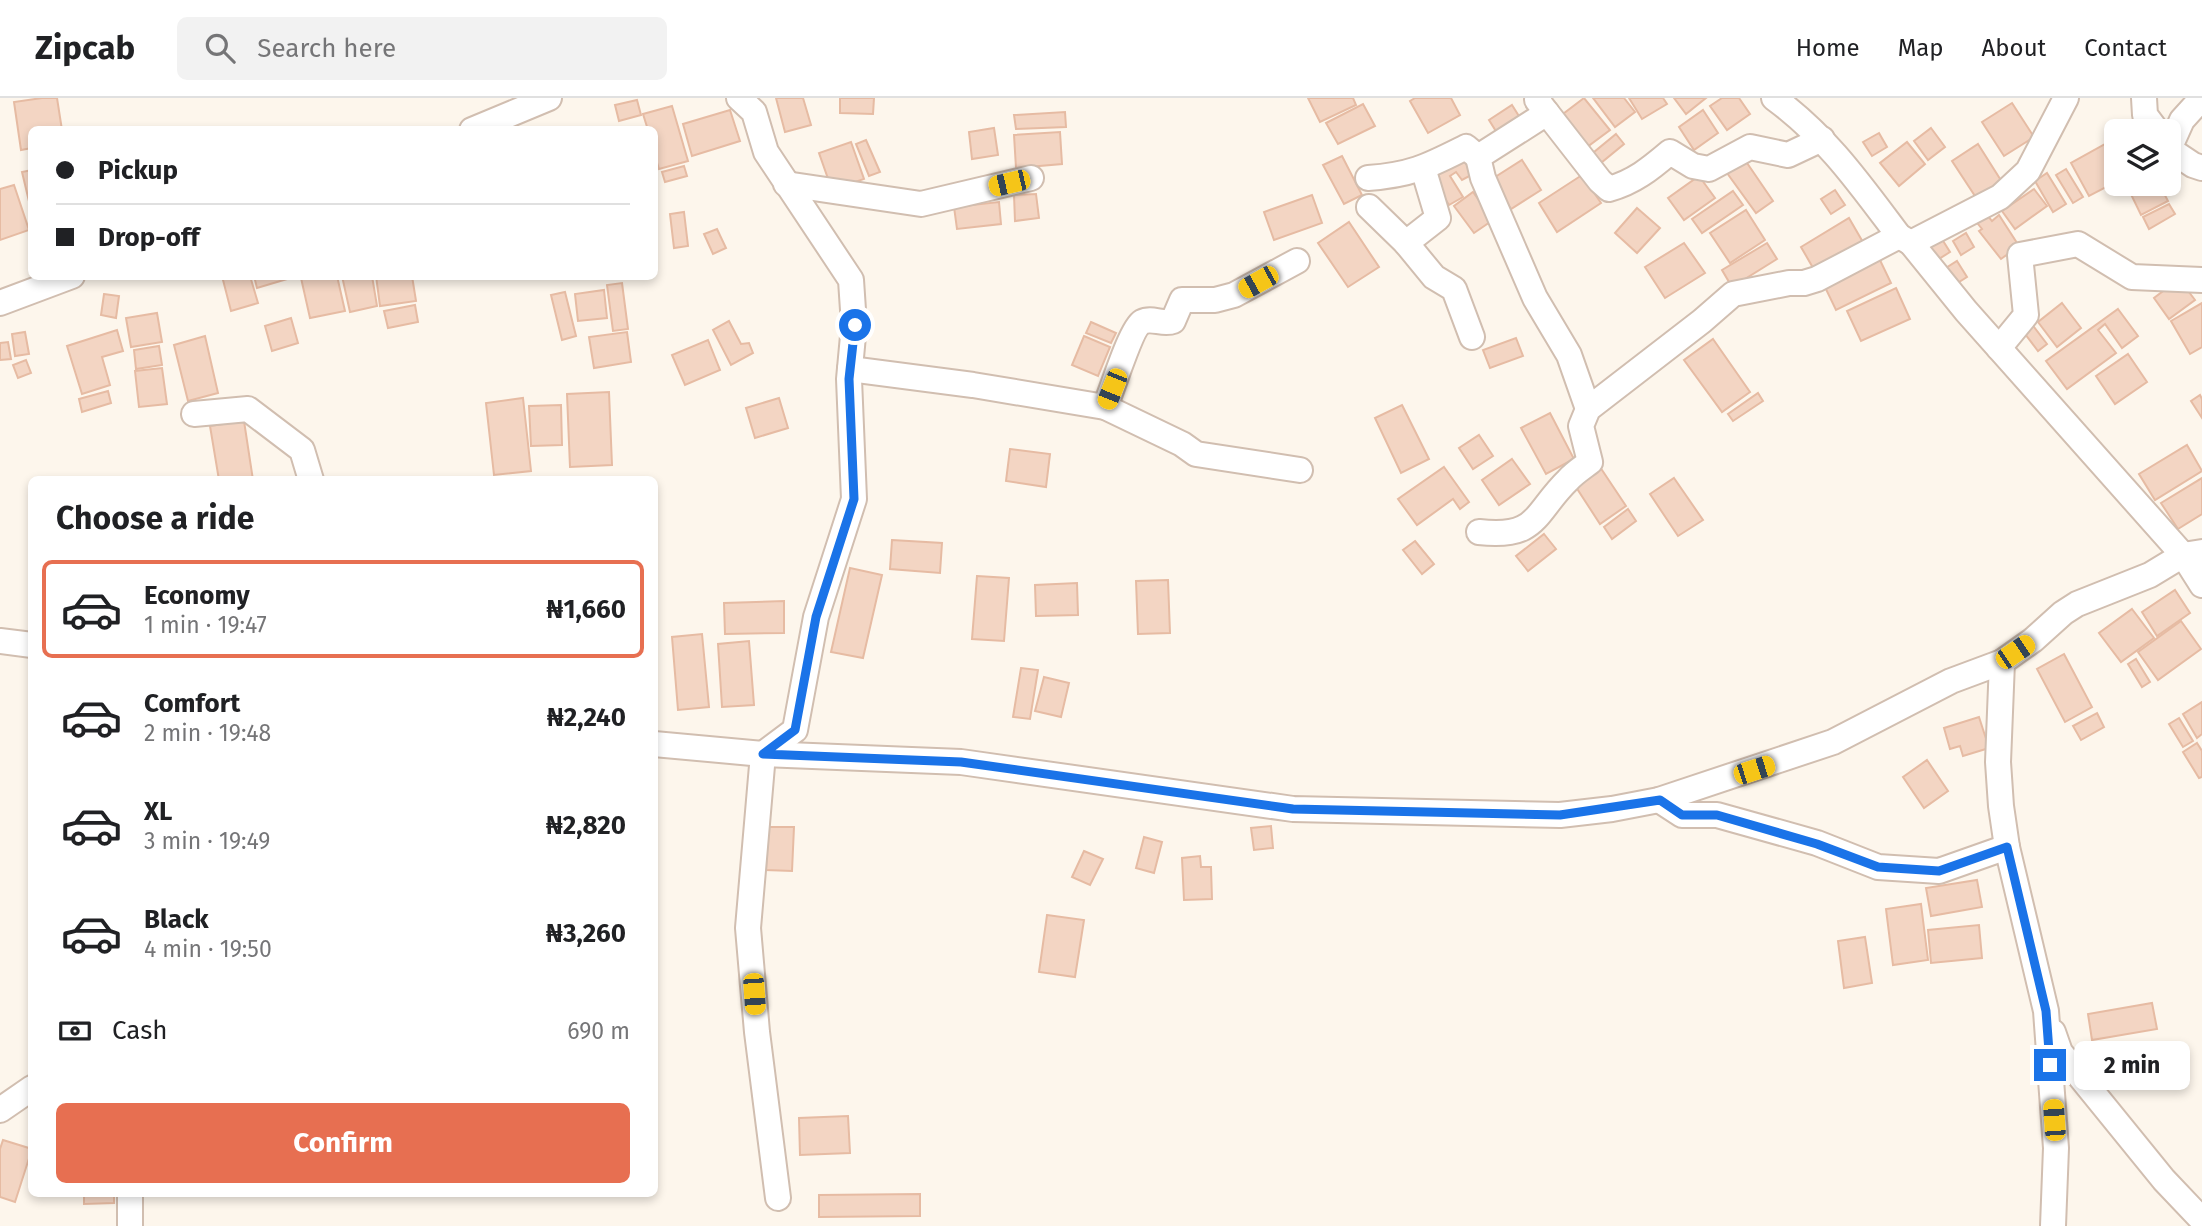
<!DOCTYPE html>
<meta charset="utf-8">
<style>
:root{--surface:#fff;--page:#f2f2f2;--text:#202124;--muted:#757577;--line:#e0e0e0;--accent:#e76f51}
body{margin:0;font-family:"Fira Sans",sans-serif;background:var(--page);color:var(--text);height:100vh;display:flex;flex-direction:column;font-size:26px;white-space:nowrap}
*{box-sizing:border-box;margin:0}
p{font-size:23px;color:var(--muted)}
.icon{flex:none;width:38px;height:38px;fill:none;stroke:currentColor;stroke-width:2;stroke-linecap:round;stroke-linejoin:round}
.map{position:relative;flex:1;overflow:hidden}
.drawer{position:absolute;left:28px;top:378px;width:630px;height:721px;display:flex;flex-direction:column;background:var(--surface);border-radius:10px;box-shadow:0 4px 10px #0003}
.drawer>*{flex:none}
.hud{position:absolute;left:28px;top:28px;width:630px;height:154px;border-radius:10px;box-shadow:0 4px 10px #0003;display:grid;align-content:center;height:154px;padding:0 28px;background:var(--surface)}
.tools{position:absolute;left:2104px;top:21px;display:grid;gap:14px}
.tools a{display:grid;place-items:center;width:77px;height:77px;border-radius:10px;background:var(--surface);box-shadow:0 4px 10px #0003;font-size:35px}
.end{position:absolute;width:32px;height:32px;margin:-16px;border:9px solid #1a73e8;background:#fff;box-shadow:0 0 0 4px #fff}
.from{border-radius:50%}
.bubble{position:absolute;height:49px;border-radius:10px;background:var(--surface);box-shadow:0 4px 10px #0003;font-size:23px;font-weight:700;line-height:49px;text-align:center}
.car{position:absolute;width:21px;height:42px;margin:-21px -10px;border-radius:9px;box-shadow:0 0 5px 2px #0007;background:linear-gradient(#f5c518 24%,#345 0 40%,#f5c518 0 76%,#345 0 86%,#f5c518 0)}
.hud b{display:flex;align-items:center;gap:24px;height:66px;font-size:26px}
.hud b+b{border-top:2px solid var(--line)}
.hud i{width:18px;height:18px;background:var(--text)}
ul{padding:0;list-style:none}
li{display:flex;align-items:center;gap:21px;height:98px;margin:0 14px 10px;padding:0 14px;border:4px solid transparent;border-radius:10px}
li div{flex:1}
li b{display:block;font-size:26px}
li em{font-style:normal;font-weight:700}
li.selected{border-color:var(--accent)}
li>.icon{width:63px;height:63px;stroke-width:1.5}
h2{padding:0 28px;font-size:32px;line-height:84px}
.pay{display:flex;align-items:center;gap:18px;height:77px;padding:0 28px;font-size:26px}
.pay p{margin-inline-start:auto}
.primary-button{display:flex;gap:14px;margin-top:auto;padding:14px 28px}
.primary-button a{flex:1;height:80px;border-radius:10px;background:var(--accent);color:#fff;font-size:28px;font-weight:700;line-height:80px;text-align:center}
header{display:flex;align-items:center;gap:42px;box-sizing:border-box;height:98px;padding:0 35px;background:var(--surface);border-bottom:2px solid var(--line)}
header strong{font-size:33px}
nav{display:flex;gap:38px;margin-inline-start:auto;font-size:24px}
.search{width:490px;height:63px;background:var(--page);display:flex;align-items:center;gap:18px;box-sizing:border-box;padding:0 24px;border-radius:10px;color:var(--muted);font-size:26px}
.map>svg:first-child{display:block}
.building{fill:#f3d5c3;stroke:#e6bba3;stroke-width:2}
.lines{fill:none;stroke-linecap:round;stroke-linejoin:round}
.minor-casing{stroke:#d1beb0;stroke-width:28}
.minor{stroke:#fff;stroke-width:24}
.route{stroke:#1a73e8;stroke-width:9}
</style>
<header>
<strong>Zipcab</strong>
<div class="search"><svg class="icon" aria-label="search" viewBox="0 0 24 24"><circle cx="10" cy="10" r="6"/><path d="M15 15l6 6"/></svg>Search here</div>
<nav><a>Home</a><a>Map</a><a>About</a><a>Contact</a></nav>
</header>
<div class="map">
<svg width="2202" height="1128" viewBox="0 0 2202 1128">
<rect width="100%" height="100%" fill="#fdf6ec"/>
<!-- building -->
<g class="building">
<polygon points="42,0 57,0 62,32 32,32 32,50 21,52 14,4"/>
<polygon points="776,0 803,0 811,27 785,34"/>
<polygon points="840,0 874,0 873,16 840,15"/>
<polygon points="1308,0 1353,0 1356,7 1320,24"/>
<polygon points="1415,0 1451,0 1460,17 1428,35 1410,3"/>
<polygon points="1584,0 1610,32 1583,52 1559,19"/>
<polygon points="1593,0 1624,0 1635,14 1615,29"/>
<polygon points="1629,0 1663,0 1667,6 1642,21"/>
<polygon points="1674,0 1706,0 1686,16"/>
<polygon points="1722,0 1739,0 1750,16 1727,32 1710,8"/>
<polygon points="637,2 641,17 619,23 615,7"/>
<polygon points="2012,5 2034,39 2004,58 1982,24"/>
<polygon points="1363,6 1375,28 1338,46 1326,25"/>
<polygon points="1512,7 1522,23 1499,38 1489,22"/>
<polygon points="672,8 688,63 659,71 654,55 654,32 648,32 643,16"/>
<polygon points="730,12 740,43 692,58 683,26"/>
<polygon points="1703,12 1718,35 1694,52 1679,29"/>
<polygon points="1065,14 1066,29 1016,31 1014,17"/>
<polygon points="994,30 998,57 972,61 969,34"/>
<polygon points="1931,30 1945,49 1928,62 1914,43"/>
<polygon points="1060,34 1062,66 1016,70 1014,37"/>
<polygon points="1879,35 1887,49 1872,58 1863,44"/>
<polygon points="1616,36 1624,46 1596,69 1588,59"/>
<polygon points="2116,40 2116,84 2089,98 2071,65"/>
<polygon points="866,42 880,74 869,78 856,46"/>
<polygon points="851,44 864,81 832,92 819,55"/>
<polygon points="1907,44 1925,66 1899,88 1880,65"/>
<polygon points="1978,46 2002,84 1977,101 1952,63"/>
<polygon points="1463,55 1475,75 1462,82 1456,74 1450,78 1463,99 1449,107 1429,75"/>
<polygon points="1342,58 1362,97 1344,106 1323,67"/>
<polygon points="1522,62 1541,92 1511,111 1492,81"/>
<polygon points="1745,62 1773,103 1756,115 1727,75"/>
<polygon points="684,68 687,78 665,84 662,74"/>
<polygon points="2066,71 2083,99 2073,105 2056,77"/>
<polygon points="32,72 32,116 22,74"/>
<polygon points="2047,75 2066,106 2053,114 2035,83"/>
<polygon points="1582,77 1601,105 1557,134 1539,105"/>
<polygon points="1699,78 1715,100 1684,122 1668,100"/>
<polygon points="2126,86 2159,86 2168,103 2141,117"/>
<polygon points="14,87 29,132 0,142 0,91"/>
<polygon points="2034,91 2047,108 2015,131 2002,113"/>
<polygon points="1835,92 1845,107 1831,116 1821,101"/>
<polygon points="1733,93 1743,107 1702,135 1692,121"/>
<polygon points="1473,94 1493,122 1474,135 1454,108"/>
<polygon points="1036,96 1039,120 1015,123 1014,97"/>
<polygon points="1312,97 1322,125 1274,142 1264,114"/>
<polygon points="999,104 1001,126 957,131 954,109"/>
<polygon points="2169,106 2175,116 2149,131 2143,119"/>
<polygon points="1637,110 1660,130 1637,155 1615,135"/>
<polygon points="1746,112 1765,142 1730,165 1710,135"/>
<polygon points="1984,113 1992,123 1999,117 2019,148 2001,161 1979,133 1982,131 1974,121"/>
<polygon points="684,114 688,148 674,150 670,116"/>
<polygon points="1849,120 1864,146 1816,175 1801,149"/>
<polygon points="1349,124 1379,169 1348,189 1318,145"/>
<polygon points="717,131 726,150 713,156 704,136"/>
<polygon points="1966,135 1974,149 1961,157 1953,143"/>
<polygon points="1940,138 1950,154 1934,164 1924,148"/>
<polygon points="1684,145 1705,175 1665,200 1645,169"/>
<polygon points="1767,145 1777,161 1732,189 1722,172"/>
<polygon points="1878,158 1891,185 1836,212 1823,185"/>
<polygon points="1957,163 1967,179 1951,189 1941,173"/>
<polygon points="222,178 250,178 258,205 231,213"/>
<polygon points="254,178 286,178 287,181 257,190"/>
<polygon points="308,178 337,178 345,213 310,220 301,180"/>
<polygon points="342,178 372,178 377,208 350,214"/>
<polygon points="376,178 412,178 416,203 380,208"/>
<polygon points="2179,181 2195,202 2169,221 2154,200"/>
<polygon points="622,185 628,231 613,233 607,187"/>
<polygon points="1896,190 1910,221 1861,243 1847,213"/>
<polygon points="604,192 607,220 578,223 575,196"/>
<polygon points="565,194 576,238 562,242 551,197"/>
<polygon points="104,196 119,198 116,220 101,217"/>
<polygon points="2062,205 2081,230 2057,249 2038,224"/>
<polygon points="2202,205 2202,249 2190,256 2171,223"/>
<polygon points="415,207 418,224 388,230 384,213"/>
<polygon points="2118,211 2138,238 2122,250 2105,226 2098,232 2116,255 2067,291 2046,263"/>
<polygon points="157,215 162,244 131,249 126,220"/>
<polygon points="291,220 298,245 272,253 265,228"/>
<polygon points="729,223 741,246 749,245 753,255 731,267 713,232"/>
<polygon points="1091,224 1116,235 1111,245 1086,235"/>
<polygon points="2031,225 2047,246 2038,253 2022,232"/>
<polygon points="117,232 123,253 102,259 110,287 82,296 67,248"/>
<polygon points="25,234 29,256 15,258 12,236"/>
<polygon points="627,234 631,264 594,270 589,239"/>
<polygon points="205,238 218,295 188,303 174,247"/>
<polygon points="1084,238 1110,249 1098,278 1072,267"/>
<polygon points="1516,240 1523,258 1490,270 1483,252"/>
<polygon points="1713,241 1750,294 1722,314 1684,262"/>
<polygon points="708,242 720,272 685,287 672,257"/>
<polygon points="8,244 11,261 0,262 0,245"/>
<polygon points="159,248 162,267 136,271 134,252"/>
<polygon points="2128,256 2147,284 2115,306 2096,278"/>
<polygon points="26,262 31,275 18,280 13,267"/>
<polygon points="162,270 167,306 139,309 135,273"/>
<polygon points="108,293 111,305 82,314 79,301"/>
<polygon points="609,294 612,367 570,369 567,296"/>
<polygon points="1758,295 1763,303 1733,323 1728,316"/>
<polygon points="2200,297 2202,301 2202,320 2191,303"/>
<polygon points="523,300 531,373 494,377 486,305"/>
<polygon points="779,300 788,330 755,340 746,310"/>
<polygon points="561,307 562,347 531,348 529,308"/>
<polygon points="1402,307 1429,361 1401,375 1375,320"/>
<polygon points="1550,315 1574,361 1546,376 1521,330"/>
<polygon points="244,323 253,382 219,382 210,328"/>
<polygon points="1479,337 1493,358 1473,371 1459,350"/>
<polygon points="2187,347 2202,373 2155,402 2139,376"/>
<polygon points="1010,351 1050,356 1046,389 1006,383"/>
<polygon points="1512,361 1530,386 1499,407 1482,382"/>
<polygon points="1444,369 1469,404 1460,411 1453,401 1417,427 1398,401"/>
<polygon points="1600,369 1626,408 1600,426 1574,386"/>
<polygon points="1674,380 1703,422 1678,438 1650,396"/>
<polygon points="2202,380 2202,416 2178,431 2161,405"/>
<polygon points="1628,411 1636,423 1612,441 1604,429"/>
<polygon points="1544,436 1556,451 1528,473 1516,458"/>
<polygon points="892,442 942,445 940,475 890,471"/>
<polygon points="1415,443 1434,466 1422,476 1403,452"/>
<polygon points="850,470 882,477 863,560 831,554"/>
<polygon points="977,478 1009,480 1004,543 972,541"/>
<polygon points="1168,482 1170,535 1138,536 1136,483"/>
<polygon points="1077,485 1078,517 1036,518 1035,487"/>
<polygon points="2175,492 2190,515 2157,538 2142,514"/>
<polygon points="784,503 784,535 725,536 724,505"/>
<polygon points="2132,511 2154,540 2121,564 2099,535"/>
<polygon points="2181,523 2201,551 2158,582 2138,554"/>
<polygon points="702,536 709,609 678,612 672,539"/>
<polygon points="749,543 754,607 722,609 718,546"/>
<polygon points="2064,556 2092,609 2065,624 2037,571"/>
<polygon points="2136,561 2150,584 2142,589 2128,566"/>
<polygon points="1021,570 1038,572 1030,621 1013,619"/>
<polygon points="1044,579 1069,585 1061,619 1035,613"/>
<polygon points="2202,604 2202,636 2197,640 2183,616"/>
<polygon points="2097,615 2104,629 2081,642 2073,628"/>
<polygon points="1979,619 1989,650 1963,658 1960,648 1950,651 1944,630"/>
<polygon points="2179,620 2193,643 2183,649 2169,626"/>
<polygon points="2197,645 2202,653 2202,679 2199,680 2183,654"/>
<polygon points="1927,662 1948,693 1924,710 1903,679"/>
<polygon points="1271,728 1273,750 1254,752 1251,730"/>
<polygon points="768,729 794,729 792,773 766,772"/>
<polygon points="1144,739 1162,744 1154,775 1136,770"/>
<polygon points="1084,753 1103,761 1090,787 1072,779"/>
<polygon points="1200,758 1201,769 1211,769 1212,801 1184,802 1182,760"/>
<polygon points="1977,782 1982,809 1931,818 1926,790"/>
<polygon points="1921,806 1928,862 1893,867 1886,811"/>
<polygon points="1047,817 1084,822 1075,879 1039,874"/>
<polygon points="1979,827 1982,860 1931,865 1928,832"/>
<polygon points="1865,839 1872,885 1844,890 1838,843"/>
<polygon points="2152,905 2157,931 2092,942 2088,916"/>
<polygon points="848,1018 850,1055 800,1057 799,1020"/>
<polygon points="3,1042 32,1051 15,1104 0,1099 0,1051"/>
<polygon points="84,1096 114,1096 114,1105 84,1106"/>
<polygon points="920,1096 920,1118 819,1119 819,1097"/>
</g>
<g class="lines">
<defs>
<g id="minor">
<polyline points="739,0 754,14 766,54 851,182 854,227 849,281 854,401 816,519 795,632 763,656 748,830 757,934 778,1100"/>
<polyline points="1539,0 1537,2 1547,15 1478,59 1483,80 1535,200 1569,257 1588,311"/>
<path d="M 1774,0 C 1828,40 1859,85 1899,138 L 1911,145 L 1966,213 L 2183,457 L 2202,487"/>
<polyline points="2144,0 2145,17 2157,33"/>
<polyline points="2202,0 2182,22 2169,51 2193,67 2202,70"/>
<path d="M 1547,15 L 1600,83 L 1609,91 C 1634,84 1650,71 1670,54 L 1693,68 L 1709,71 L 1750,49 L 1788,57 L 1822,41"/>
<polyline points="472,32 549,0"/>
<polyline points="1423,70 1438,120 1406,145 1434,179 1454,191 1472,239"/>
<path d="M 1368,80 C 1412,77 1428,68 1466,49 L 1478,59"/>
<polyline points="786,86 921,106 1031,80"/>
<polyline points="1369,109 1406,145"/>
<polyline points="1911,145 2000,99 2028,73 2066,0"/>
<polyline points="0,205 72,178"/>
<polyline points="1999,250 2026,217 2020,157 2078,146 2132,179 2202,182"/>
<polyline points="850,271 973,287 1105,309 1182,346 1196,356 1300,372"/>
<path d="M 1105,309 C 1111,295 1131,230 1142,224 C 1152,219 1163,227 1173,223 L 1182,202 L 1215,202 L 1234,197 L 1297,163"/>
<polyline points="194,316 248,311 302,352 311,382"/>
<path d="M 1479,434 C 1538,441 1534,415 1568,382 C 1574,375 1582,370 1590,364 L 1581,328 L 1588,311 L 1702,223 L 1733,196 L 1789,185 L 1804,185 L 1817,181 L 1899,138"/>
<polyline points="0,543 32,547"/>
<polyline points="2002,564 1998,664 2001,708 2007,749 2046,913 2056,1050 2053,1128"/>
<polyline points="654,646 763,656 961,664 1293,711 1560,717 1612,711 1659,702 1833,644 1951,583 2002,564 2033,542 2063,515 2077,506 2150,477 2183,457 2202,454"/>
<polyline points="1659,702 1682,717 1717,717 1817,745 1878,769 1939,773 2007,749"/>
<polyline points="2053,934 2060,954 2164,1082 2202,1122"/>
<polyline points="0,1012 32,990"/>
<polyline points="130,1096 130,1128"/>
</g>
</defs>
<!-- minor casing -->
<use href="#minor" class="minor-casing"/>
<!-- minor -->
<use href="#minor" class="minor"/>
</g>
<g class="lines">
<!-- route -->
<polyline class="route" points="855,227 849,281 854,401 816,519 795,632 763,656 961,664 1293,711 1560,717 1660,702 1682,717 1717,717 1817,746 1878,769 1939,773 2007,749 2046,913 2050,967"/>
</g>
</svg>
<div class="tools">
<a><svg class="icon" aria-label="layers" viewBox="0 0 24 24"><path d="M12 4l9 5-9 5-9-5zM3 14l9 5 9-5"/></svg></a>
</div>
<i class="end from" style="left:855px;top:227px"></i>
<i class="end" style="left:2050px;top:967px"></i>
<div class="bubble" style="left:2074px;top:943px;width:116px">2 min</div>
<i class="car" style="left:1009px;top:85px;rotate:257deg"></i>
<i class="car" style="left:1258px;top:184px;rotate:241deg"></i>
<i class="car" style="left:1112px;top:291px;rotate:202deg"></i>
<i class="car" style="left:2015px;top:554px;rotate:56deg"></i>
<i class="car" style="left:1754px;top:672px;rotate:72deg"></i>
<i class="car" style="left:754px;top:896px;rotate:176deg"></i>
<i class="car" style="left:2054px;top:1022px;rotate:356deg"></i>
<div class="hud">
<b><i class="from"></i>Pickup</b>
<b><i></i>Drop-off</b>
</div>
<section class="drawer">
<h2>Choose a ride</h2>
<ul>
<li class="selected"><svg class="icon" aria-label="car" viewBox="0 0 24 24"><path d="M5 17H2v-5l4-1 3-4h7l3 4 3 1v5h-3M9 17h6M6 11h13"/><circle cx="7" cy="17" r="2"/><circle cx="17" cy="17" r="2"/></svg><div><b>Economy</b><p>1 min · 19:47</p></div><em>₦1,660</em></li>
<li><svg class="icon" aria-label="car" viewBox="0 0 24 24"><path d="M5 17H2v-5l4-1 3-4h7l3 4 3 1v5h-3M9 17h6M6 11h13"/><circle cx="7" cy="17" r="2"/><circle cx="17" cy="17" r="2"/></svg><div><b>Comfort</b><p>2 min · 19:48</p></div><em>₦2,240</em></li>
<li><svg class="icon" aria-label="car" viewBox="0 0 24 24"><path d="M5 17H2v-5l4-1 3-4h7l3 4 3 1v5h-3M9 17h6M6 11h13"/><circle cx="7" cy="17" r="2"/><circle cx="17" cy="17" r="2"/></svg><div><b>XL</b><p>3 min · 19:49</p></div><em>₦2,820</em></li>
<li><svg class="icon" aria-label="car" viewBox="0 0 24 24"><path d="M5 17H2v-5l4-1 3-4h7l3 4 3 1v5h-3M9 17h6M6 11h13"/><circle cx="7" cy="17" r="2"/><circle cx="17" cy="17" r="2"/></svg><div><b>Black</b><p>4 min · 19:50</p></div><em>₦3,260</em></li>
</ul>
<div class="pay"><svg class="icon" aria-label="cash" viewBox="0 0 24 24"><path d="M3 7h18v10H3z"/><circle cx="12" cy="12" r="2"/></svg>Cash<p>690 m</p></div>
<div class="primary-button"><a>Confirm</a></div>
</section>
</div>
